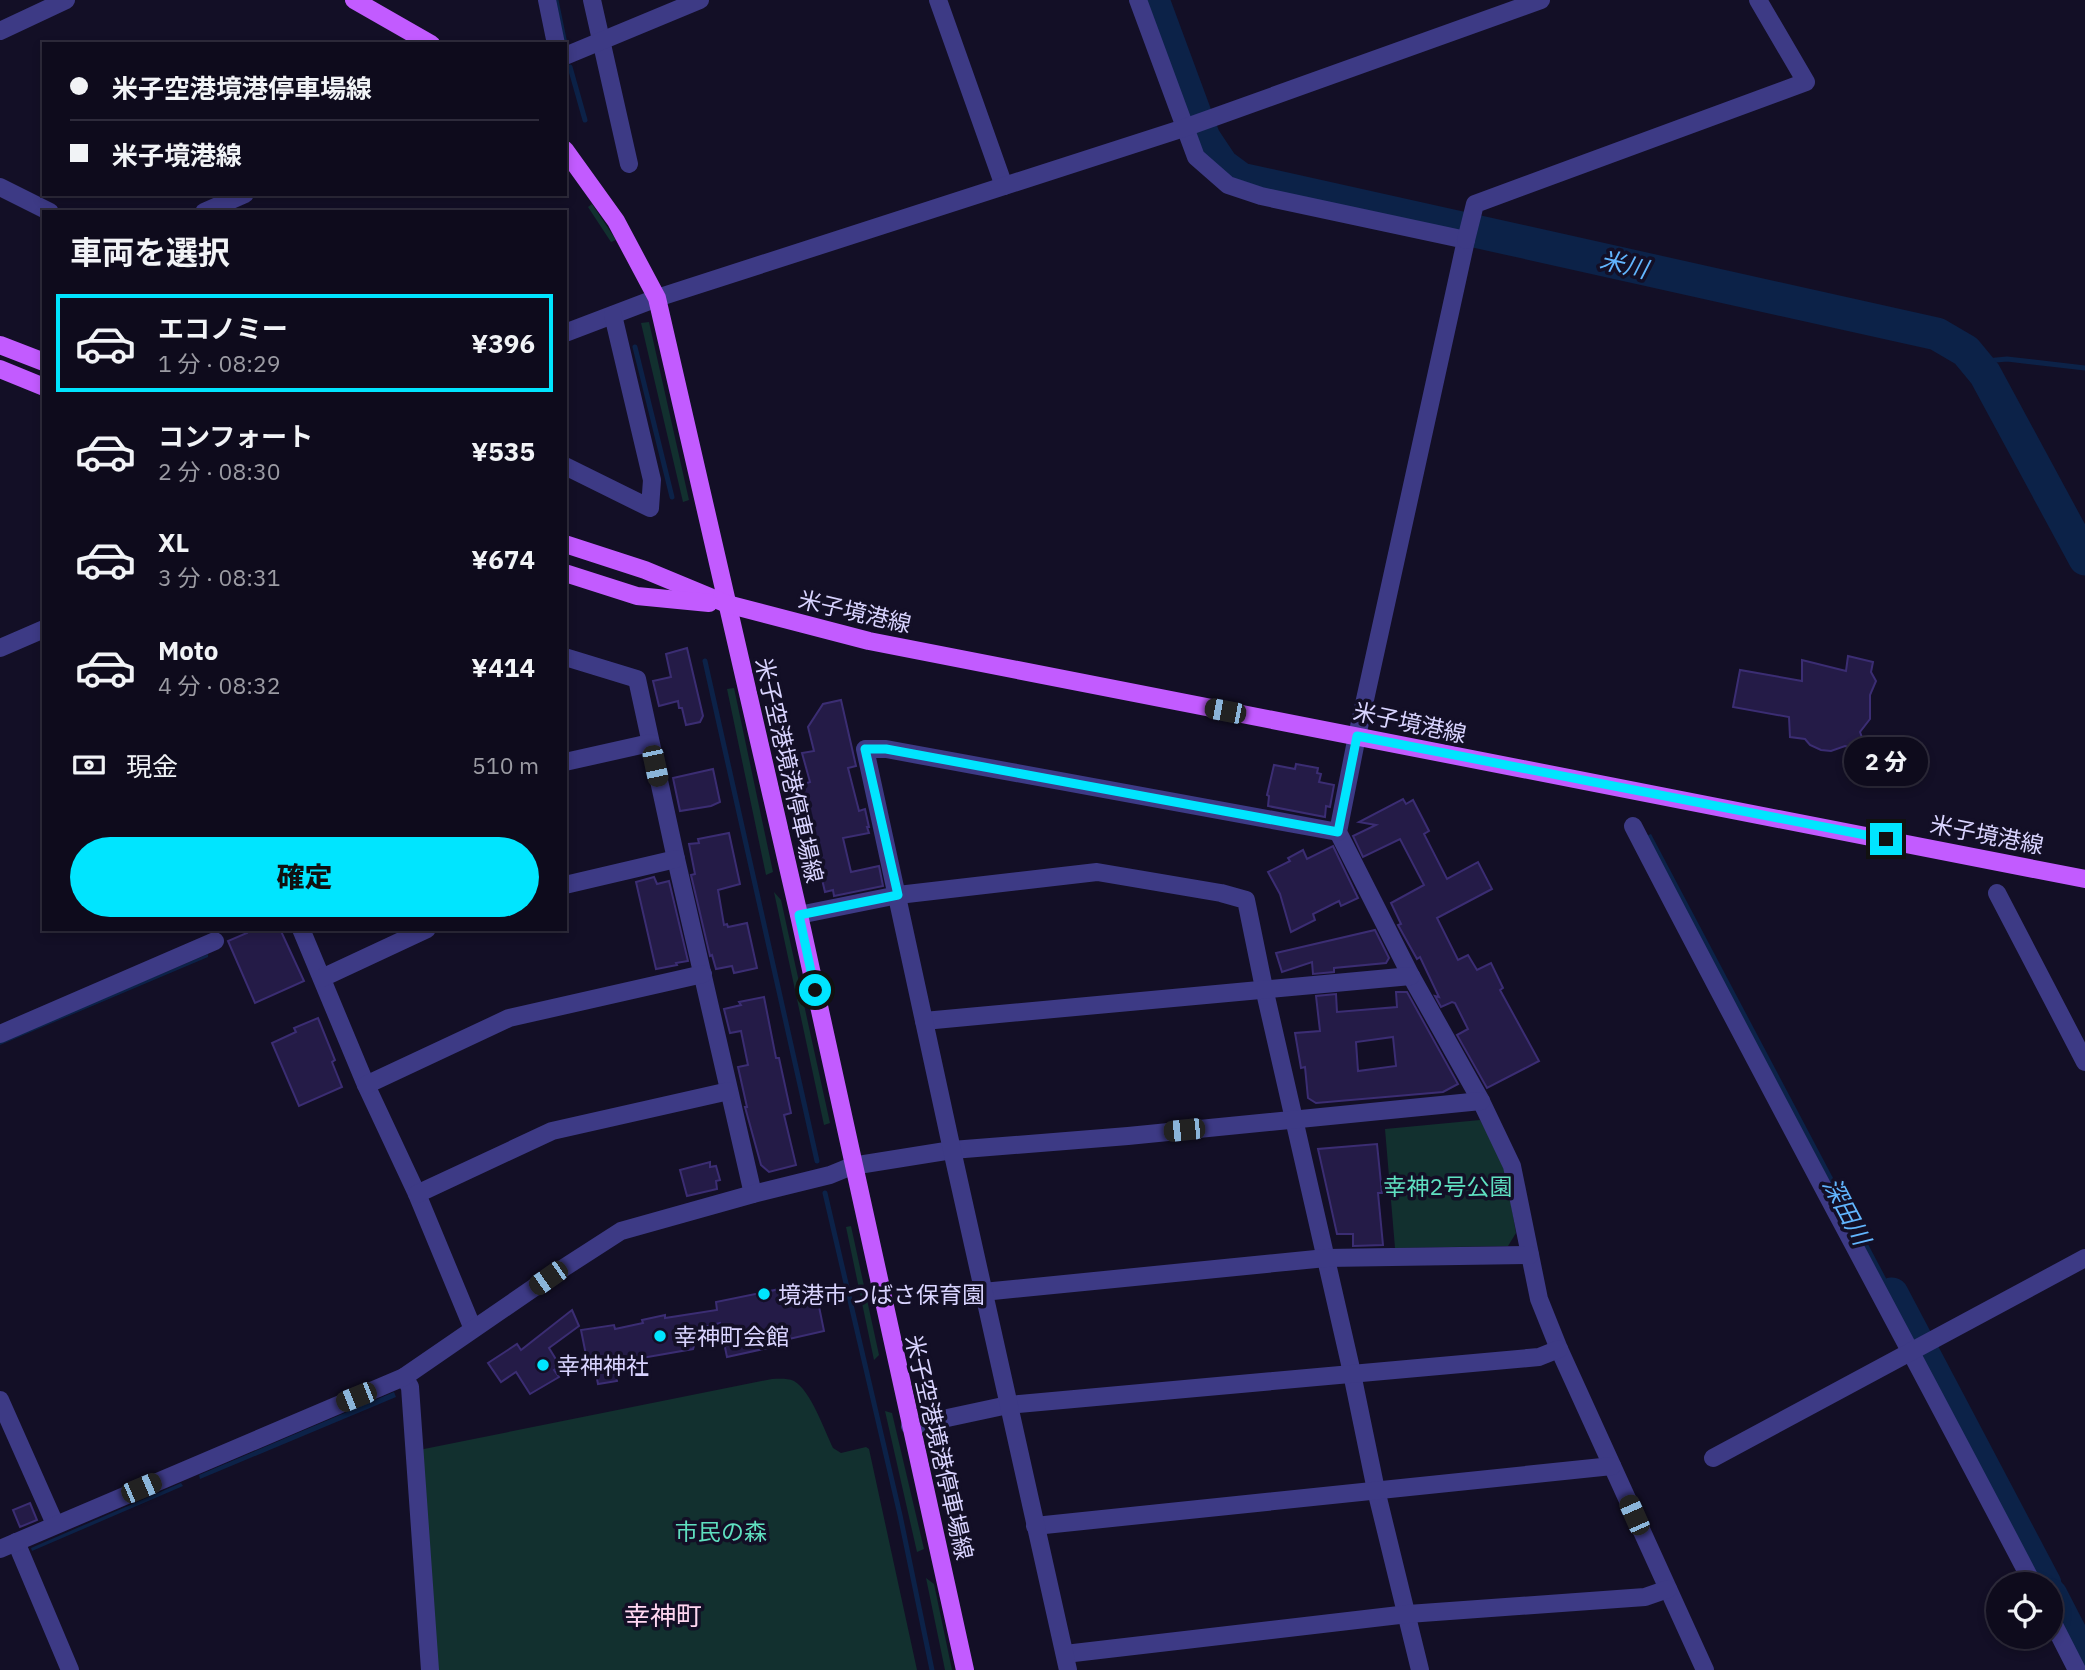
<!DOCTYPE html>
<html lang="ja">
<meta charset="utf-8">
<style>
:root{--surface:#0e0b1c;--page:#1c1929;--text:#f1f3f6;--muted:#9b9ba3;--line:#2e2b3b;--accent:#00e5ff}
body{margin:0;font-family:"IBM Plex Sans","Noto Sans JP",sans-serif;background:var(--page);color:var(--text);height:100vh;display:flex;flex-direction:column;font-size:26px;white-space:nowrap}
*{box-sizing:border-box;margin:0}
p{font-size:23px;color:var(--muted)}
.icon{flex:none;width:38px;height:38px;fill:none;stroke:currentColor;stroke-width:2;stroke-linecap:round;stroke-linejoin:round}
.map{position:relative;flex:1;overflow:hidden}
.drawer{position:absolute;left:42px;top:210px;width:525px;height:721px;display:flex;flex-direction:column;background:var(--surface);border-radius:0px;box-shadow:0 4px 10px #0003,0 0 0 2px var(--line)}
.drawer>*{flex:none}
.top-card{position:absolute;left:42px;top:42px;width:525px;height:154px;border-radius:0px;box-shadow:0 4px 10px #0003,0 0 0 2px var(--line);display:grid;align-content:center;height:154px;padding:0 28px;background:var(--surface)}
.tools{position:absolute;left:1986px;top:1572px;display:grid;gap:14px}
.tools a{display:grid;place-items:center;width:77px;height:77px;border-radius:50%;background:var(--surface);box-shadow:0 4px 10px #0003,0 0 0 2px var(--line);font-size:35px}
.end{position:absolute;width:32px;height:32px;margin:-16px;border:9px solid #00e5ff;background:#111;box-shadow:0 0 0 4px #111}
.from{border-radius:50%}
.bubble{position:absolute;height:49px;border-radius:24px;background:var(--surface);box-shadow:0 4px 10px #0003,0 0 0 2px var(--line);font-size:23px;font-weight:800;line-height:49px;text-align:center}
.car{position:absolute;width:21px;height:42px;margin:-21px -10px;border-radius:9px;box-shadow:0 0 5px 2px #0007;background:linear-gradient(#222 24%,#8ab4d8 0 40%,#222 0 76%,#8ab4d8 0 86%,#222 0)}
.top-card b{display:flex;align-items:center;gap:24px;height:66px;font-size:26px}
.top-card b+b{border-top:2px solid var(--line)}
.top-card i{width:18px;height:18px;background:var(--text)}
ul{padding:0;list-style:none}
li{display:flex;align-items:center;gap:21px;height:98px;margin:0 14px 10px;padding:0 14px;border:4px solid transparent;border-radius:0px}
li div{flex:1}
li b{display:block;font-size:26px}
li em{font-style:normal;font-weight:800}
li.active{border-color:var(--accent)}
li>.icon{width:63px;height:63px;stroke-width:1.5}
h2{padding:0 28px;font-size:32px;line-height:84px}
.pay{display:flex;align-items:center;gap:18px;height:77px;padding:0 28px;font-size:26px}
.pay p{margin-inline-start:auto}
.button{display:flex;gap:14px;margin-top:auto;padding:14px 28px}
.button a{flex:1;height:80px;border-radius:42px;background:var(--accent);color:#111;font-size:28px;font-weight:800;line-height:80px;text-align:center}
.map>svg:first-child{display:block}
.green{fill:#12302f}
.water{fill:#0c2248}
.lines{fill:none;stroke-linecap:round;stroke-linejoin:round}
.stream{stroke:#0c2248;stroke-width:5}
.river{stroke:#0c2248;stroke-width:33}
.building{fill:#241b47;stroke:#3b2d73;stroke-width:2;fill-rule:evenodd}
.minor{stroke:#3d3a85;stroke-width:18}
.major{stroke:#c25bff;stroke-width:18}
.route{stroke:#00e5ff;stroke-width:9}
.poi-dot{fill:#00e5ff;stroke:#130f26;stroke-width:2.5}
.labels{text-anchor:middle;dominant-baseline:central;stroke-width:7;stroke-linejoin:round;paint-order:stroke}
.street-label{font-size:23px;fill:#d9d4ff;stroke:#130f26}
.park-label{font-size:23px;fill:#5fe0c0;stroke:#130f26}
.poi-label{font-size:23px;fill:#d9d4ff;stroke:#130f26;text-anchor:start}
.water-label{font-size:24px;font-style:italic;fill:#62b6ff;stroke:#130f26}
.quarter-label{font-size:26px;fill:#ffd6f0;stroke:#130f26}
</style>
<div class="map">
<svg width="2085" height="1670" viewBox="0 0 2085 1670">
<rect width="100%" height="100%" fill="#130f26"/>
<!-- green -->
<g class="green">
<polygon points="592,204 616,240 611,242 588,207"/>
<polygon points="649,322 689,500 683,502 641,323"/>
<polygon points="734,688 773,872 766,875 727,689"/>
<polygon points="774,892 781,900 830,1123 824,1125"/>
<polygon points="1480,1120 1505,1167 1516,1233 1508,1246 1395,1248 1385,1129"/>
<polygon points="851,1226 879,1355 874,1360 846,1227"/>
<path d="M 772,1379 C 779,1379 787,1378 794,1381 C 811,1391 824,1430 833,1448 L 841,1453 L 866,1447 L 869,1449 L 917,1670 L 436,1670 L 419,1450 Z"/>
<polygon points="885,1411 892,1413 924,1549 917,1552"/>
<polygon points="926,1578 934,1584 952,1670 945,1670"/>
</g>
<!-- water -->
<g class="water">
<polygon points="1651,834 1915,1333 1911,1335 1646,836"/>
<polygon points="208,954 208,957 0,1045 0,1042"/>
<polygon points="394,1392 396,1397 200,1479 199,1475"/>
<polygon points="181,1483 183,1486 32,1551 31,1548"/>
</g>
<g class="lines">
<!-- stream -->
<g class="stream">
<polyline points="556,0 565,44"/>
<polyline points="570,67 585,120"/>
<polyline points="635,347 672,497"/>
<polyline points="1975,362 2007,359 2085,368"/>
<polyline points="705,661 817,1161"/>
<polyline points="825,1193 900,1515 932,1670"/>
</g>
<!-- river -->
<g class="river">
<polyline points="1153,0 1204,138 1222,165 1241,179 1937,334 1966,351 1985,374 2085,559"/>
<polyline points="1892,1294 2045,1584"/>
<polyline points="2051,1595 2085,1661"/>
</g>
</g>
<!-- building -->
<g class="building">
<polygon points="687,648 703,716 700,722 686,725 682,708 679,708 678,701 659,706 653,681 671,677 666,654"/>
<polygon points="1848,656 1873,662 1871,672 1876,681 1870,695 1870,719 1860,732 1864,743 1859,749 1845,746 1831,751 1821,750 1810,745 1805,739 1790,737 1789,717 1733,707 1740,670 1802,681 1802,660 1846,671"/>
<polygon points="841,700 856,766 848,768 859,811 865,809 869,827 867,827 869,833 843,838 851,872 879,866 883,886 834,896 833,890 825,892 800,785 810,782 802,753 814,751 808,727 823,704"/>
<polygon points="1296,764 1318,768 1317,773 1321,774 1319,782 1334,785 1330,807 1326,806 1325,817 1268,806 1269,796 1267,795 1274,765 1295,769"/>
<polygon points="713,769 720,802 711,806 680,811 673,778"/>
<polygon points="1403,799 1406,804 1413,800 1429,831 1424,834 1447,879 1478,862 1492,889 1437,918 1458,960 1468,955 1477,970 1491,963 1503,988 1500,990 1539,1061 1487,1088 1457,1035 1468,1029 1455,1003 1452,1002 1441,1007 1435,996 1439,997 1420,957 1417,959 1398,925 1401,924 1391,903 1424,885 1400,839 1363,857 1353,836 1376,825 1359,822"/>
<polygon points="729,833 740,884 718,890 724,925 727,924 728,927 747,923 757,968 734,973 732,966 716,969 712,955 710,956 691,875 695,874 689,844 699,843 698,839"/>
<polygon points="1333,846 1358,898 1341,906 1339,901 1313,914 1315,920 1291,932 1280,894 1268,872 1290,861 1288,858 1303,850 1307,859"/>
<polygon points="654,877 657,884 669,881 688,961 676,963 677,965 656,969 636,882"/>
<polygon points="246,929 280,929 304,981 255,1003 228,941 247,933"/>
<polygon points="1375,930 1389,958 1386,963 1334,968 1334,972 1313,974 1312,962 1282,972 1276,953"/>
<path d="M 1396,992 L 1407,992 L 1458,1084 L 1443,1092 L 1316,1103 L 1308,1098 L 1305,1067 L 1301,1068 L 1295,1033 L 1320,1031 L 1316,996 L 1336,994 L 1337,1012 L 1397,1007 ZM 1393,1037 L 1396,1066 L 1358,1071 L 1356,1042 Z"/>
<polygon points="764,997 776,1058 779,1058 791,1113 784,1115 796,1165 769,1172 761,1165 745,1107 747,1107 738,1067 748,1065 741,1031 730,1033 724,1009 741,1005 739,1002"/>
<polygon points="318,1018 335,1060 332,1062 342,1087 299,1106 272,1043 296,1032 294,1028"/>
<polygon points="1377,1144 1382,1193 1378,1193 1383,1245 1353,1246 1353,1234 1337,1234 1318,1149"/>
<polygon points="710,1162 710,1167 716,1166 720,1180 716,1181 717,1189 687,1196 680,1170"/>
<polygon points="814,1282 824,1331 767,1344 768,1348 727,1357 720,1323 692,1330 695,1343 693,1349 636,1359 638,1365 615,1370 617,1381 598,1384 595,1369 589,1370 581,1330 614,1325 615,1329 643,1323 642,1320 665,1315 665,1318 717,1310 716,1302"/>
<polygon points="572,1310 579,1326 549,1348 560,1366 554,1370 559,1377 530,1394 516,1372 501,1382 488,1363 517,1344 521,1350"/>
<polygon points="30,1503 37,1520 20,1527 13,1510"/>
</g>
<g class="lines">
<!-- minor -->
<g class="minor">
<polyline points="547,0 556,44"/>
<polyline points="592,0 629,164"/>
<polyline points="938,0 1004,186"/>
<polyline points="1138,0 1196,157 1228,185 1261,196 1466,240 1357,736 1338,832 1411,976 1481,1101 1512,1166 1539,1299 1559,1349 1705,1670"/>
<polyline points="0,31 66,0"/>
<polyline points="565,56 700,0"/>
<polyline points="0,187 50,212"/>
<polyline points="204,212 245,194"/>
<polyline points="1466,240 1475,204 1806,82 1758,0"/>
<polyline points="565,333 657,298 1184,128 1541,0"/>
<polyline points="565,466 650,508 652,480 613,315"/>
<polyline points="0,648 44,629"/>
<polyline points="565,657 637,679 676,859 753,1194"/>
<polyline points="565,762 650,743"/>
<path d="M 1633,826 C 1764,1080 1901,1331 2033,1584"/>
<polyline points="565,885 676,859"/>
<polyline points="1997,893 2085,1062"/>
<polyline points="799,915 898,895 1097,872 1221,893 1246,900 1264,988 1350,1364 1376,1490 1420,1670"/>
<polyline points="301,929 366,1085 417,1194 473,1329"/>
<polyline points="322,978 427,929"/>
<polyline points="924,1021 1411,976"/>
<polyline points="0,1034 215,941"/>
<polyline points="366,1085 509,1018 703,974"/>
<polyline points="417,1194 552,1131 729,1091"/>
<polyline points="983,1292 1326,1258 1530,1255"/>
<polyline points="404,1377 410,1387 430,1670"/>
<polyline points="0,1400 55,1524"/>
<polyline points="910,1426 1008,1405 1539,1357 1559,1349"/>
<polyline points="1713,1458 2085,1258"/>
<polyline points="1035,1526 1612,1466"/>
<polyline points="16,1542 70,1670"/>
<polyline points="0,1549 404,1377 548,1278 621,1231 753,1194 830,1175 852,1166 952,1150 1128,1136 1481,1101"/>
<polyline points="2051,1619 2077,1670"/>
<polyline points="1065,1654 1408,1614 1645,1597 1668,1589"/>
<polyline points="1068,1670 952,1150 865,749 886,749 1338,832"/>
</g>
<!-- major -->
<g class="major">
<polyline points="354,0 431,44"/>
<polyline points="565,150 616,221 657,298 799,915 965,1670"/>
<polyline points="0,345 44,362"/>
<polyline points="0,369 44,387"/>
<polyline points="565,544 645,570 727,604 869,641 2085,879"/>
<polyline points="565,573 637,596 709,603"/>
</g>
</g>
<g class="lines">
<!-- route -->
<polyline class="route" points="815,990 799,915 898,895 865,749 886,749 1338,832 1357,736 1886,839"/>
</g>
<!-- markers -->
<g class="poi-dot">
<circle cx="764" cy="1294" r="7"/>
<circle cx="660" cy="1336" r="7"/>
<circle cx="543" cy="1365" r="7"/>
</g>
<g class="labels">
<!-- street labels -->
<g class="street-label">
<text transform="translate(855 611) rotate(13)">米子境港線</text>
<text transform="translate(1410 722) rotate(12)">米子境港線</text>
<text transform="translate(790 770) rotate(77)">米子空港境港停車場線</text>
<text transform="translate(1987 834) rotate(11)">米子境港線</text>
<text transform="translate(940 1447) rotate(77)">米子空港境港停車場線</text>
</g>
<!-- park labels -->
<g class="park-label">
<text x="1448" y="1186">幸神2号公園</text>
<text x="721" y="1531">市民の森</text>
</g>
<!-- poi labels -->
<g class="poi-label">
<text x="778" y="1294">境港市つばさ保育園</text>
<text x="674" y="1336">幸神町会館</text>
<text x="557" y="1365">幸神神社</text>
</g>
<!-- water labels -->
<g class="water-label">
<text transform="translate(1624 264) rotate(13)">米川</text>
<text transform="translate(1847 1211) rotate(62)">深田川</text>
</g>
<!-- quarter labels -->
<g class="quarter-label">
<text x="663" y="1615">幸神町</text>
</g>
</g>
</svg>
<div class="tools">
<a><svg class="icon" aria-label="locate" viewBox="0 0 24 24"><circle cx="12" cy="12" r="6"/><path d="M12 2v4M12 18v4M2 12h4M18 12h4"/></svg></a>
</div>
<i class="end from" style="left:815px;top:990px"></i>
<i class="end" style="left:1886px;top:839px"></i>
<div class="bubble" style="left:1844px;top:737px;width:84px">2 分</div>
<i class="car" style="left:1225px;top:711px;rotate:281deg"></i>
<i class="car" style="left:655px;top:766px;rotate:168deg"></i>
<i class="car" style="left:1184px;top:1130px;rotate:264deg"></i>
<i class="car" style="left:548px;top:1278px;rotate:235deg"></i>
<i class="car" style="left:356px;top:1397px;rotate:248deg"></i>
<i class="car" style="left:141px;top:1488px;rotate:67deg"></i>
<i class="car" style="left:1634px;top:1515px;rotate:336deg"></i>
<div class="top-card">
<b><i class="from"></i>米子空港境港停車場線</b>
<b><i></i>米子境港線</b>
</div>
<section class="drawer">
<h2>車両を選択</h2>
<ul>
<li class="active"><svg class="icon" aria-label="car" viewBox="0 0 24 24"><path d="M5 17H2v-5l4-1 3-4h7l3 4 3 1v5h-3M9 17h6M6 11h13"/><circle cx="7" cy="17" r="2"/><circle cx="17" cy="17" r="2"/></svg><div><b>エコノミー</b><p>1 分 · 08:29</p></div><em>¥396</em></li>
<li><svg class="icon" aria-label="car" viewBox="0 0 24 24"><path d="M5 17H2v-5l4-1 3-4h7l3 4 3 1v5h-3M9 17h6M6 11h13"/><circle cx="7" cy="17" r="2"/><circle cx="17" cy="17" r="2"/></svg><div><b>コンフォート</b><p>2 分 · 08:30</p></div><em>¥535</em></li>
<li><svg class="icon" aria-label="car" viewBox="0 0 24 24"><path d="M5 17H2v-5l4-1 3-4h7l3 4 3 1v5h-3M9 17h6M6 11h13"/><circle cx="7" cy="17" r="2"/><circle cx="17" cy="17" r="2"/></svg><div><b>XL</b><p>3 分 · 08:31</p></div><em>¥674</em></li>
<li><svg class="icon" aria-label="car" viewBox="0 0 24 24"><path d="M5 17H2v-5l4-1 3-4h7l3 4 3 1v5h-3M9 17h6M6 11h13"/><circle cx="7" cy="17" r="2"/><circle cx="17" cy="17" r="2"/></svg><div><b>Moto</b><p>4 分 · 08:32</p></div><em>¥414</em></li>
</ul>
<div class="pay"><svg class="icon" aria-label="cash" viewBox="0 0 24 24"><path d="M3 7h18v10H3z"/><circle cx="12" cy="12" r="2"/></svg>現金<p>510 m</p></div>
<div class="button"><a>確定</a></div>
</section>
</div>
